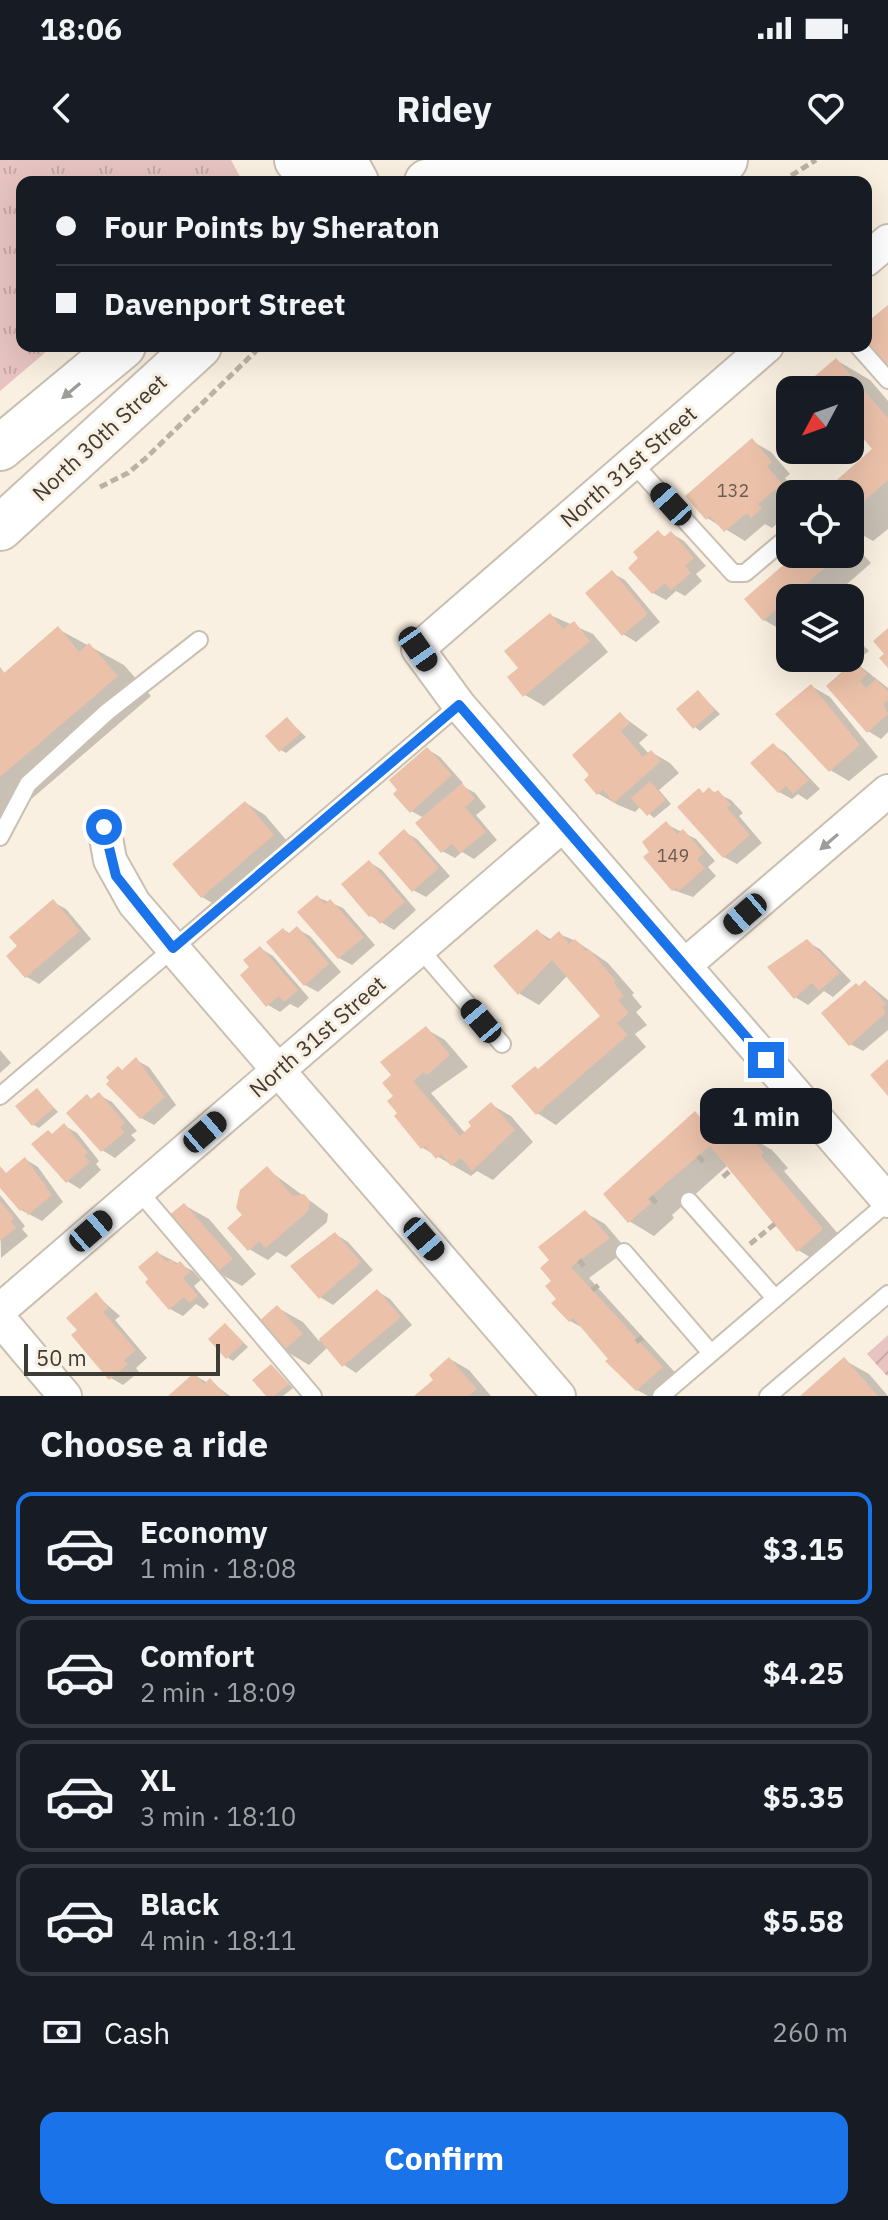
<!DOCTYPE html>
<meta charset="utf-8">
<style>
:root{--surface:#171b24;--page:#20242c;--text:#f1f3f6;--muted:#9ea1a6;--line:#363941;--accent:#1a73e8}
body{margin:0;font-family:"IBM Plex Sans",sans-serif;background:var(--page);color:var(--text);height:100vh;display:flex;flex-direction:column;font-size:30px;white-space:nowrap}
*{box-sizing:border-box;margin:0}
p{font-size:26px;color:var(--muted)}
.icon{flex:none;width:44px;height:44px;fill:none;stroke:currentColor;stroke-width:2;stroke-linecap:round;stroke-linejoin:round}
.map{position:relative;height:1236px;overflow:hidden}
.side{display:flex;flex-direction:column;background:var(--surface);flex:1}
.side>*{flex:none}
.banner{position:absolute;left:16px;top:16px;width:856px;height:176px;border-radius:16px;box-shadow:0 8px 32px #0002;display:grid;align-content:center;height:176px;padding:0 40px;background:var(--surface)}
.needle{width:52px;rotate:229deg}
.controls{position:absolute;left:776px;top:216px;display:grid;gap:16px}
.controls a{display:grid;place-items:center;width:88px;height:88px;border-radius:16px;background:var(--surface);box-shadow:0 8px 32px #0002;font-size:40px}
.scale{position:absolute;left:24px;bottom:20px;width:196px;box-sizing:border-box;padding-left:8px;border:4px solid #3f3b35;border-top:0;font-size:22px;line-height:28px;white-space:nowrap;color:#3f3b35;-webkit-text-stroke:6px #faf0e1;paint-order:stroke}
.end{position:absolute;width:36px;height:36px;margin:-18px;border:10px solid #1a73e8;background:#fff;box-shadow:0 0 0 4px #fff}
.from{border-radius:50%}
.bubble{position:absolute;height:56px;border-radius:16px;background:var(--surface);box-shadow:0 8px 32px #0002;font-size:26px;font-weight:800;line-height:56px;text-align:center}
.car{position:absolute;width:24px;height:48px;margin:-24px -12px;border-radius:10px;box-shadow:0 0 6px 2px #0007;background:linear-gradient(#222 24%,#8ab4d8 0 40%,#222 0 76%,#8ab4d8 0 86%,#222 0)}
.banner b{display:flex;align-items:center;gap:28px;height:76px;font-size:30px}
.banner b+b{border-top:2px solid var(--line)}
.banner i{width:20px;height:20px;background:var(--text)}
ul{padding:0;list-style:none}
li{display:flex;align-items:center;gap:24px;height:112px;margin:0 16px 12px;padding:0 24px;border:4px solid var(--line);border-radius:16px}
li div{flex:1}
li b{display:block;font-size:30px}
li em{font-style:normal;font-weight:800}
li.current{border-color:var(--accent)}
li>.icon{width:72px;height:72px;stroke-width:1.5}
h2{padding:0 40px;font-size:36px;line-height:96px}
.pay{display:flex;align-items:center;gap:20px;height:88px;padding:0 40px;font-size:30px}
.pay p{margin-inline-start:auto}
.primary-button{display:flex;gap:16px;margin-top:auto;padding:16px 40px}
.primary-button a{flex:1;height:92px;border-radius:16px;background:var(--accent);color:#fff;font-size:32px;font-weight:800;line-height:92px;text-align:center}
.status{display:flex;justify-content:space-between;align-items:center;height:56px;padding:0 40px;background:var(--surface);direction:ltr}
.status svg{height:22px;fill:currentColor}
header{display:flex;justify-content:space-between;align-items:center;height:104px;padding:0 40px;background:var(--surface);font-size:36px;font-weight:800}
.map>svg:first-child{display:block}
.grass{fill:url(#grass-tufts)}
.garden{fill:url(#garden-furrows)}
.shadow{fill:#0003}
.building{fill:#ebc1a9}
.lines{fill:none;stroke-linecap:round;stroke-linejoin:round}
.service-casing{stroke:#c9c0b1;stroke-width:20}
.minor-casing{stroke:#c9c0b1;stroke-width:36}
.secondary-casing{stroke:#c9c0b1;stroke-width:48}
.motorway-casing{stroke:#c9c0b1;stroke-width:48}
.path{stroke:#bab2a6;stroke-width:5;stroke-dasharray:8 4;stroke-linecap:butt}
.service{stroke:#fff;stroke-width:16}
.minor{stroke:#fff;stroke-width:32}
.secondary{stroke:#fff;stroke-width:44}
.motorway{stroke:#fff;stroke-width:44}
.oneway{fill:#9f9d9a}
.route{stroke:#1a73e8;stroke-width:10}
.labels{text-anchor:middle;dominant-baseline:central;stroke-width:6;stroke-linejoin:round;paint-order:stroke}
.number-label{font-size:18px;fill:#6a5c52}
.street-label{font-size:22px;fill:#3f3b35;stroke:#faf0e1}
</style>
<div class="status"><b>18:06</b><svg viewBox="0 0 49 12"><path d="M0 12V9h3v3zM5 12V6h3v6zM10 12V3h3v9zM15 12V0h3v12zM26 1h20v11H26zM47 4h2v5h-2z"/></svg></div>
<header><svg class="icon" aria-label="back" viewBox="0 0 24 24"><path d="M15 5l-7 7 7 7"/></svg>Ridey<svg class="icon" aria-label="heart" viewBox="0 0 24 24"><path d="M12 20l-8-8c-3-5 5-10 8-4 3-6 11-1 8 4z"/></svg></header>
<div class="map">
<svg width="888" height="1236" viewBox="0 0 888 1236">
<defs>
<pattern id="grass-tufts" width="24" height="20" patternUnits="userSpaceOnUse" patternTransform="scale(2)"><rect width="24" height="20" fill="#e7c4c1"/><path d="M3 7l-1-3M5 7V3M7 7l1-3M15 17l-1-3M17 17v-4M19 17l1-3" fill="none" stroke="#c7a9a6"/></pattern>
<pattern id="garden-furrows" width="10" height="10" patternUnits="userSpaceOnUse" patternTransform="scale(2)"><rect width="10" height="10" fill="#e7c4c1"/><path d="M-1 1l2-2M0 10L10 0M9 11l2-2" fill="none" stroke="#c7a9a6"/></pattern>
</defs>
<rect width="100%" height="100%" fill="#faf0e1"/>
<!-- grass -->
<polygon class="grass" points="0,0 231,0 243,22 22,22 22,186 53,186 0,231"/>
<!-- garden -->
<polygon class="garden" points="888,1175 888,1215 887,1216 867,1194"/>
<!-- shadow -->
<g class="shadow">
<polygon points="836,200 870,220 888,241 888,369 873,381 850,368 850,334 823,334 875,289 850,260 850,230 819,230"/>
<polygon points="752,281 771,292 790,314 785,318 798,334 790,334 790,344 776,356 780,361 772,368 765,364 745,381 707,358"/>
<polygon points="658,373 666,377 671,373 684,381 706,406 696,414 702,421 685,436 676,431 666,440 653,433"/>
<polygon points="850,381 871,403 831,438 790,438 789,474 764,460 799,394 850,394"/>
<polygon points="612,413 625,420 660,462 636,482 623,474"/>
<polygon points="550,455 593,474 608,492 544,546 525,535 521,508"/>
<polygon points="58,469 124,505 151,536 0,666 0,507 5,514"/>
<polygon points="850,473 869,491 860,498 850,497"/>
<polygon points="855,502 888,528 888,572 881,579 868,571"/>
<polygon points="811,526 830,537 878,597 849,621 830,610"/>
<polygon points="698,532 720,554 700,571 695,567"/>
<polygon points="621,555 648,575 639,583 649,594 651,592 670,603 679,613 659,630 671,644 654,658 641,646 635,652 618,645 599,634 586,620"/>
<polygon points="287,559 306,577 286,593 281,590"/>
<polygon points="773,585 786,593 820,629 807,640 798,634 792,639 779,632"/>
<polygon points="427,589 440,597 463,623 461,625 475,633 486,647 476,655 497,680 474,699 462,692 455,698 442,691 424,658 411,651"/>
<polygon points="710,630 731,640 743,653 739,656 762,683 737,704 724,697 680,647"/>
<polygon points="246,643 265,655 292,687 221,748 202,737"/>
<polygon points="666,664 696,679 715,701 708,707 716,716 693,737 673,730"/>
<polygon points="404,672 417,679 450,716 426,737 413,730"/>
<polygon points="369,702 382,710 416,750 394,770 371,756"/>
<polygon points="317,737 343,748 375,785 352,805 339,798"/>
<polygon points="53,742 66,749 91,779 39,824 27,817 9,796"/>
<polygon points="297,769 310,776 341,812 318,832 305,825 284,770 291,774"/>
<polygon points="537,771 552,780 559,774 576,781 608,803 634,833 632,835 642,847 636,852 647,865 635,874 646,887 556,965 537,953 540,911 603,856 568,815 539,845 520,834 496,807"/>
<polygon points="807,782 820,789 851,821 833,837 824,831 808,845 795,837 770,807"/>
<polygon points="260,788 273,796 309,838 298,848 290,844 280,852 268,845 252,807"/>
<polygon points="866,822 888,840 888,870 863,891 850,884 860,827"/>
<polygon points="426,869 445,880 468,907 431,933 465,973 492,945 511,956 533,982 493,1020 477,1011 471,1016 423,988 400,953 396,936"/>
<polygon points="0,890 11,903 0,913"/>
<polygon points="136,900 149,907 176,945 154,965 141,958 109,924"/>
<polygon points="37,930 58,952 39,968 34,965"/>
<polygon points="99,935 112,942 137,971 131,975 136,980 115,998 102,990 88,937 93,940"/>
<polygon points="695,954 711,963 718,957 772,990 788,1008 784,1011 847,1084 823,1105 798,1090 728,1005 672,1055 674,1058 654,1076 629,1061"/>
<polygon points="65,966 77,973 99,1001 96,1004 101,1010 80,1029 67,1021 53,975"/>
<polygon points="25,999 38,1007 63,1042 42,1061 21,1050 0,1025 0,1012 8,1014"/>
<polygon points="267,1009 328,1054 327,1062 286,1097 277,1092 268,1100 249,1089 245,1056"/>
<polygon points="0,1035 25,1066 22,1069 28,1076 1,1098"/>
<polygon points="184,1045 209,1059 256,1114 242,1126 217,1112"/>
<polygon points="586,1053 605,1064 627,1090 589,1118 681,1219 662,1236 648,1236 637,1230 585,1169 570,1161 558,1139 552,1100"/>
<polygon points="335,1074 348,1082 373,1110 333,1145 320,1137"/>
<polygon points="158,1093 193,1111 201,1120 194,1126 209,1144 204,1149 196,1144 183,1156 170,1149"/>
<polygon points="377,1131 390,1139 412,1165 356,1213 344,1205 328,1187 309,1205 284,1190 278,1148 303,1162 319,1181"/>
<polygon points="96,1135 120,1156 115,1160 147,1198 136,1208 139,1212 123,1225 111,1218 79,1170"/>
<polygon points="226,1165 248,1187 233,1201 227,1197"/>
<polygon points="450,1199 469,1210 491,1236 417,1236 436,1220"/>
<polygon points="844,1200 869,1214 888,1236 803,1236"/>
<polygon points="272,1206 293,1228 283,1236 268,1236"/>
<polygon points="194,1215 208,1223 210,1221 230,1236 171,1236"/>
</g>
<!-- building -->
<g class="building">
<polygon points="888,145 888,204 885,207 866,186 866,163"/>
<polygon points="836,198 888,258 888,320 850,353 850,334 821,334 872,289 850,263 850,230 817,230 809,221"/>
<polygon points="752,278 772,302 767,306 782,324 758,344 762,349 751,358 747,353 724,372 710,356 706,360 685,336"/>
<polygon points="658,370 664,377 671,371 694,398 685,406 691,413 671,430 665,423 652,434 628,408 638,398 633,392"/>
<polygon points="796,394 841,394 763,461 744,439"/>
<polygon points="612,410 648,454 622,476 585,433"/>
<polygon points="550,453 563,469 574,461 590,481 523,537 507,517 518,508 504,491"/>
<polygon points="58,466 79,492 89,483 118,516 0,617 0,509 4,513"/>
<polygon points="888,468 888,508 879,498 884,494 873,481"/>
<polygon points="850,470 865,487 853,497 850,494"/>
<polygon points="855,500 867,514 860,521 866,528 876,519 888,532 888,540 883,544 888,554 867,573 826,526"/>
<polygon points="811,524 860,585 829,612 775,554"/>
<polygon points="698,530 715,550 693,569 676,549"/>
<polygon points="620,552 630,563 621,571 643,597 651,590 661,601 614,643 603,630 597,635 584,620 589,615 572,595"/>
<polygon points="287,557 301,573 279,592 265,576"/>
<polygon points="773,583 809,620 793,634 786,626 778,633 750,603"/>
<polygon points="427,587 452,615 410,653 393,634 397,630 389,620"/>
<polygon points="650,621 666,640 647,656 631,638"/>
<polygon points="462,623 475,639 465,647 486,672 460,693 452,684 441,693 415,663"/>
<polygon points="709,627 714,633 718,630 731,645 727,648 750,675 723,698 677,647 699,628 703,633"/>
<polygon points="245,641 274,675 201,738 172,704"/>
<polygon points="666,661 677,674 683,669 704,693 697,699 705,708 679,731 676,728 672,731 643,697 649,692 642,682"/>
<polygon points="404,669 439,708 412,732 378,693"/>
<polygon points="369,700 405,742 380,764 372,755 369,757 341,724"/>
<polygon points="317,735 325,744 330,739 364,777 338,799 297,752"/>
<polygon points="53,739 80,771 25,818 6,796 17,786 9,777"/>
<polygon points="297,766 329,804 304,826 266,782 283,768 288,774"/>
<polygon points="537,769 548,781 559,771 569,784 575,779 586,791 589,789 616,821 614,823 624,836 618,840 629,853 617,863 628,875 536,955 511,926 535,906 538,909 600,856 552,800 518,835 493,806"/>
<polygon points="807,779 840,813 819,831 812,823 794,839 767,807"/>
<polygon points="260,786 298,830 284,842 279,836 266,847 240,815 249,807 243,800"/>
<polygon points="865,820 886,844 882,847 886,853 849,886 821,853 856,823 859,826"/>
<polygon points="426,866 450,895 427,915 424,912 413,921 460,976 471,966 468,962 491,942 515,970 472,1011 461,998 451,1006 441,994 436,999 425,986 421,989 394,956 397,953 387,941 393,936 382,923 391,915 380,902"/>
<polygon points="136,897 165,937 140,959 106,924 109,921 106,917 118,906 122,910"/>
<polygon points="888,899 888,936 870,915"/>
<polygon points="37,928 54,948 32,966 15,946"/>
<polygon points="99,932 125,963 120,967 125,972 101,992 66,953 87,934 91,939"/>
<polygon points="695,951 707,965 718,955 728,967 733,964 744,976 747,973 764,993 761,996 823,1069 797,1092 710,986 648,1039 651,1043 628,1063 603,1034"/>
<polygon points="64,963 88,993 84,996 90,1002 66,1023 31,984 48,970 52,974"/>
<polygon points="25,997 52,1035 28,1055 23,1049 20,1051 0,1028 0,1006 6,1013"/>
<polygon points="267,1006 293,1036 304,1034 310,1041 308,1051 266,1088 259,1081 248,1091 227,1068 242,1055 236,1048 240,1030"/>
<polygon points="0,1041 14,1058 11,1061 16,1068 0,1081"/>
<polygon points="184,1043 233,1099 216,1113 167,1057"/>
<polygon points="585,1050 610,1078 571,1107 663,1207 636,1231 605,1201 608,1199 573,1158 569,1162 551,1143 556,1139 545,1126 551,1121 540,1108 549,1100 538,1087"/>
<polygon points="335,1072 361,1102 319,1139 290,1106"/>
<polygon points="157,1091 167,1102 171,1099 176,1105 180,1101 190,1112 183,1118 198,1136 190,1143 184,1137 169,1150 145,1122 148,1119 138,1107"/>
<polygon points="377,1129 401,1157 342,1207 319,1179"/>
<polygon points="96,1132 109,1148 103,1152 136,1190 124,1200 128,1204 109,1220 71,1175 77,1170 66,1158"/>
<polygon points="277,1145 303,1174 282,1192 257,1163"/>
<polygon points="225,1163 244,1183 226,1199 208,1179"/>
<polygon points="449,1197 477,1229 469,1236 414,1236 433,1220 429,1215"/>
<polygon points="844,1197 878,1236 800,1236"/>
<polygon points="271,1204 289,1224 274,1236 266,1236 252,1220"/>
<polygon points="194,1213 204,1224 210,1218 226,1236 168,1236"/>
</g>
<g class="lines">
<defs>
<g id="service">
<polyline points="858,186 888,220"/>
<polyline points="632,302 733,413 745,413 790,375"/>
<polyline points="0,677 28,624 107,552 199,480"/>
<polyline points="419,788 502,884"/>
<polyline points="0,936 459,545"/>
<polyline points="138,1030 313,1236"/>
<polyline points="689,1041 775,1138"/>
<polyline points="624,1092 711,1193"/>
<polyline points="661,1236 888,1042"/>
<polyline points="768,1236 888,1134"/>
</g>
<g id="minor">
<polyline points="866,100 888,81"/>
<polyline points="767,186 418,489 459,545 888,1041"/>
<polyline points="104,667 110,700 134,743 559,1236"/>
<polyline points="685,805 888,631"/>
<polyline points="0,1150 563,665"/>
<polyline points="0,1159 65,1236"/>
</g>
<g id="secondary">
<path d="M 427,22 C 523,0 632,30 725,0"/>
<polyline points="0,288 123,186"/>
<polyline points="0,368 199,186"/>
</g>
<g id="motorway">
<polyline points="297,0 318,22"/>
<polyline points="344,0 356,22"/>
</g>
</defs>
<!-- service casing -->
<use href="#service" class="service-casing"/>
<!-- minor casing -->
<use href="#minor" class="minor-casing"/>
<!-- secondary casing -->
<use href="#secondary" class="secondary-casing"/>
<!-- motorway casing -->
<use href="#motorway" class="motorway-casing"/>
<!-- path -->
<g class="path">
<polyline points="781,22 816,0"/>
<polyline points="100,327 128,313 146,298 261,186"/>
<polyline points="698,996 705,1004"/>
<polyline points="723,1017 731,1010"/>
<polyline points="651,1037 658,1045"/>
<polyline points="750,1084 776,1063"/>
<polyline points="579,1100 585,1107"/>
<polyline points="592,1130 600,1124"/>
<polyline points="636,1182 644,1176"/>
</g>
<!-- service -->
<use href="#service" class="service"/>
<!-- minor -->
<use href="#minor" class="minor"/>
<!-- secondary -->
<use href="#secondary" class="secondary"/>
<!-- motorway -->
<use href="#motorway" class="motorway"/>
</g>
<!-- one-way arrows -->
<defs><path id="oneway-solid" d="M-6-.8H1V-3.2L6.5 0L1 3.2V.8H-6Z" transform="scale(2)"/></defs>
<g class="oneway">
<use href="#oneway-solid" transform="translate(71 231) rotate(140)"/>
<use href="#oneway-solid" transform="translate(829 682) rotate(139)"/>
</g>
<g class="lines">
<!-- route -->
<polyline class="route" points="104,667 116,716 173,788 459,545 766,900"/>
</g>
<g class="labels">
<!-- number labels -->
<g class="number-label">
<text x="733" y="330">132</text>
<text x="673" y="695">149</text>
</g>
<!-- street labels -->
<g class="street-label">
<text transform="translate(99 277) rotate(-43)">North 30th Street</text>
<text transform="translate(628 306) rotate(-41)">North 31st Street</text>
<text transform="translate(317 876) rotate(-41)">North 31st Street</text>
</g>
</g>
</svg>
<div class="controls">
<a><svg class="needle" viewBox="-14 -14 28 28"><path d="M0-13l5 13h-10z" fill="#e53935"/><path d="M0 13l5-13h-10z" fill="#9ea1a6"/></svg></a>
<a><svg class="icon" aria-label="locate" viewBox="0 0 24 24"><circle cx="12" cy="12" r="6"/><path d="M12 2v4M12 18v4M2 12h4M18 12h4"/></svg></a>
<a><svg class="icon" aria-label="layers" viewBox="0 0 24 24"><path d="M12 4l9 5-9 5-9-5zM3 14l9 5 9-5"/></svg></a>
</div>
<div class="scale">50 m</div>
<i class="end from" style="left:104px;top:667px"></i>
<i class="end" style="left:766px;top:900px"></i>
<div class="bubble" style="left:700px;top:928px;width:132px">1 min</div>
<i class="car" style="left:671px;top:344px;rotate:318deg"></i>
<i class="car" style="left:418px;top:489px;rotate:145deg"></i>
<i class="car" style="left:745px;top:754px;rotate:229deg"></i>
<i class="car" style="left:481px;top:861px;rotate:320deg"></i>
<i class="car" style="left:205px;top:972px;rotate:49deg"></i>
<i class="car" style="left:91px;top:1071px;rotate:49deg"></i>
<i class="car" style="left:424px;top:1079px;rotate:139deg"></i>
<div class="banner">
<b><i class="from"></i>Four Points by Sheraton</b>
<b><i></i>Davenport Street</b>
</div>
</div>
<section class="side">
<h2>Choose a ride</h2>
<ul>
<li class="current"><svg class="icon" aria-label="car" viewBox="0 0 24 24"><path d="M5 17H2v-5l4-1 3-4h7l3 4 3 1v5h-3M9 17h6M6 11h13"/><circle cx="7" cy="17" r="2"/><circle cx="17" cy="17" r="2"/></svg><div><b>Economy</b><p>1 min · 18:08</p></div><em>$3.15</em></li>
<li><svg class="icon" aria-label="car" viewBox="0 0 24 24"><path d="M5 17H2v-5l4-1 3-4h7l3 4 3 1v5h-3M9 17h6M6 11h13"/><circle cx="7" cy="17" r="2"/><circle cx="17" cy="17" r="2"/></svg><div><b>Comfort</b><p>2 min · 18:09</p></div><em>$4.25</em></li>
<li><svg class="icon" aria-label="car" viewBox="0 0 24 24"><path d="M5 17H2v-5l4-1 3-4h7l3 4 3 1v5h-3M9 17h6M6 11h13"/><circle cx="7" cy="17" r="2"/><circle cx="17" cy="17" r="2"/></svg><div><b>XL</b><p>3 min · 18:10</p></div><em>$5.35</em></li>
<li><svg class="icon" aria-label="car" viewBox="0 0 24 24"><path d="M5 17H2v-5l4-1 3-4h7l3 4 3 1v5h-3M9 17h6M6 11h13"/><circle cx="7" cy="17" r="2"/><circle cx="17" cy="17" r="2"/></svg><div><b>Black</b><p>4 min · 18:11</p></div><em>$5.58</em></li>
</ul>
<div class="pay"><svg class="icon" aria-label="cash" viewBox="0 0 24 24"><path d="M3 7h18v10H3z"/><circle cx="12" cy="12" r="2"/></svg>Cash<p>260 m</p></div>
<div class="primary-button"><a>Confirm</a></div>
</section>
